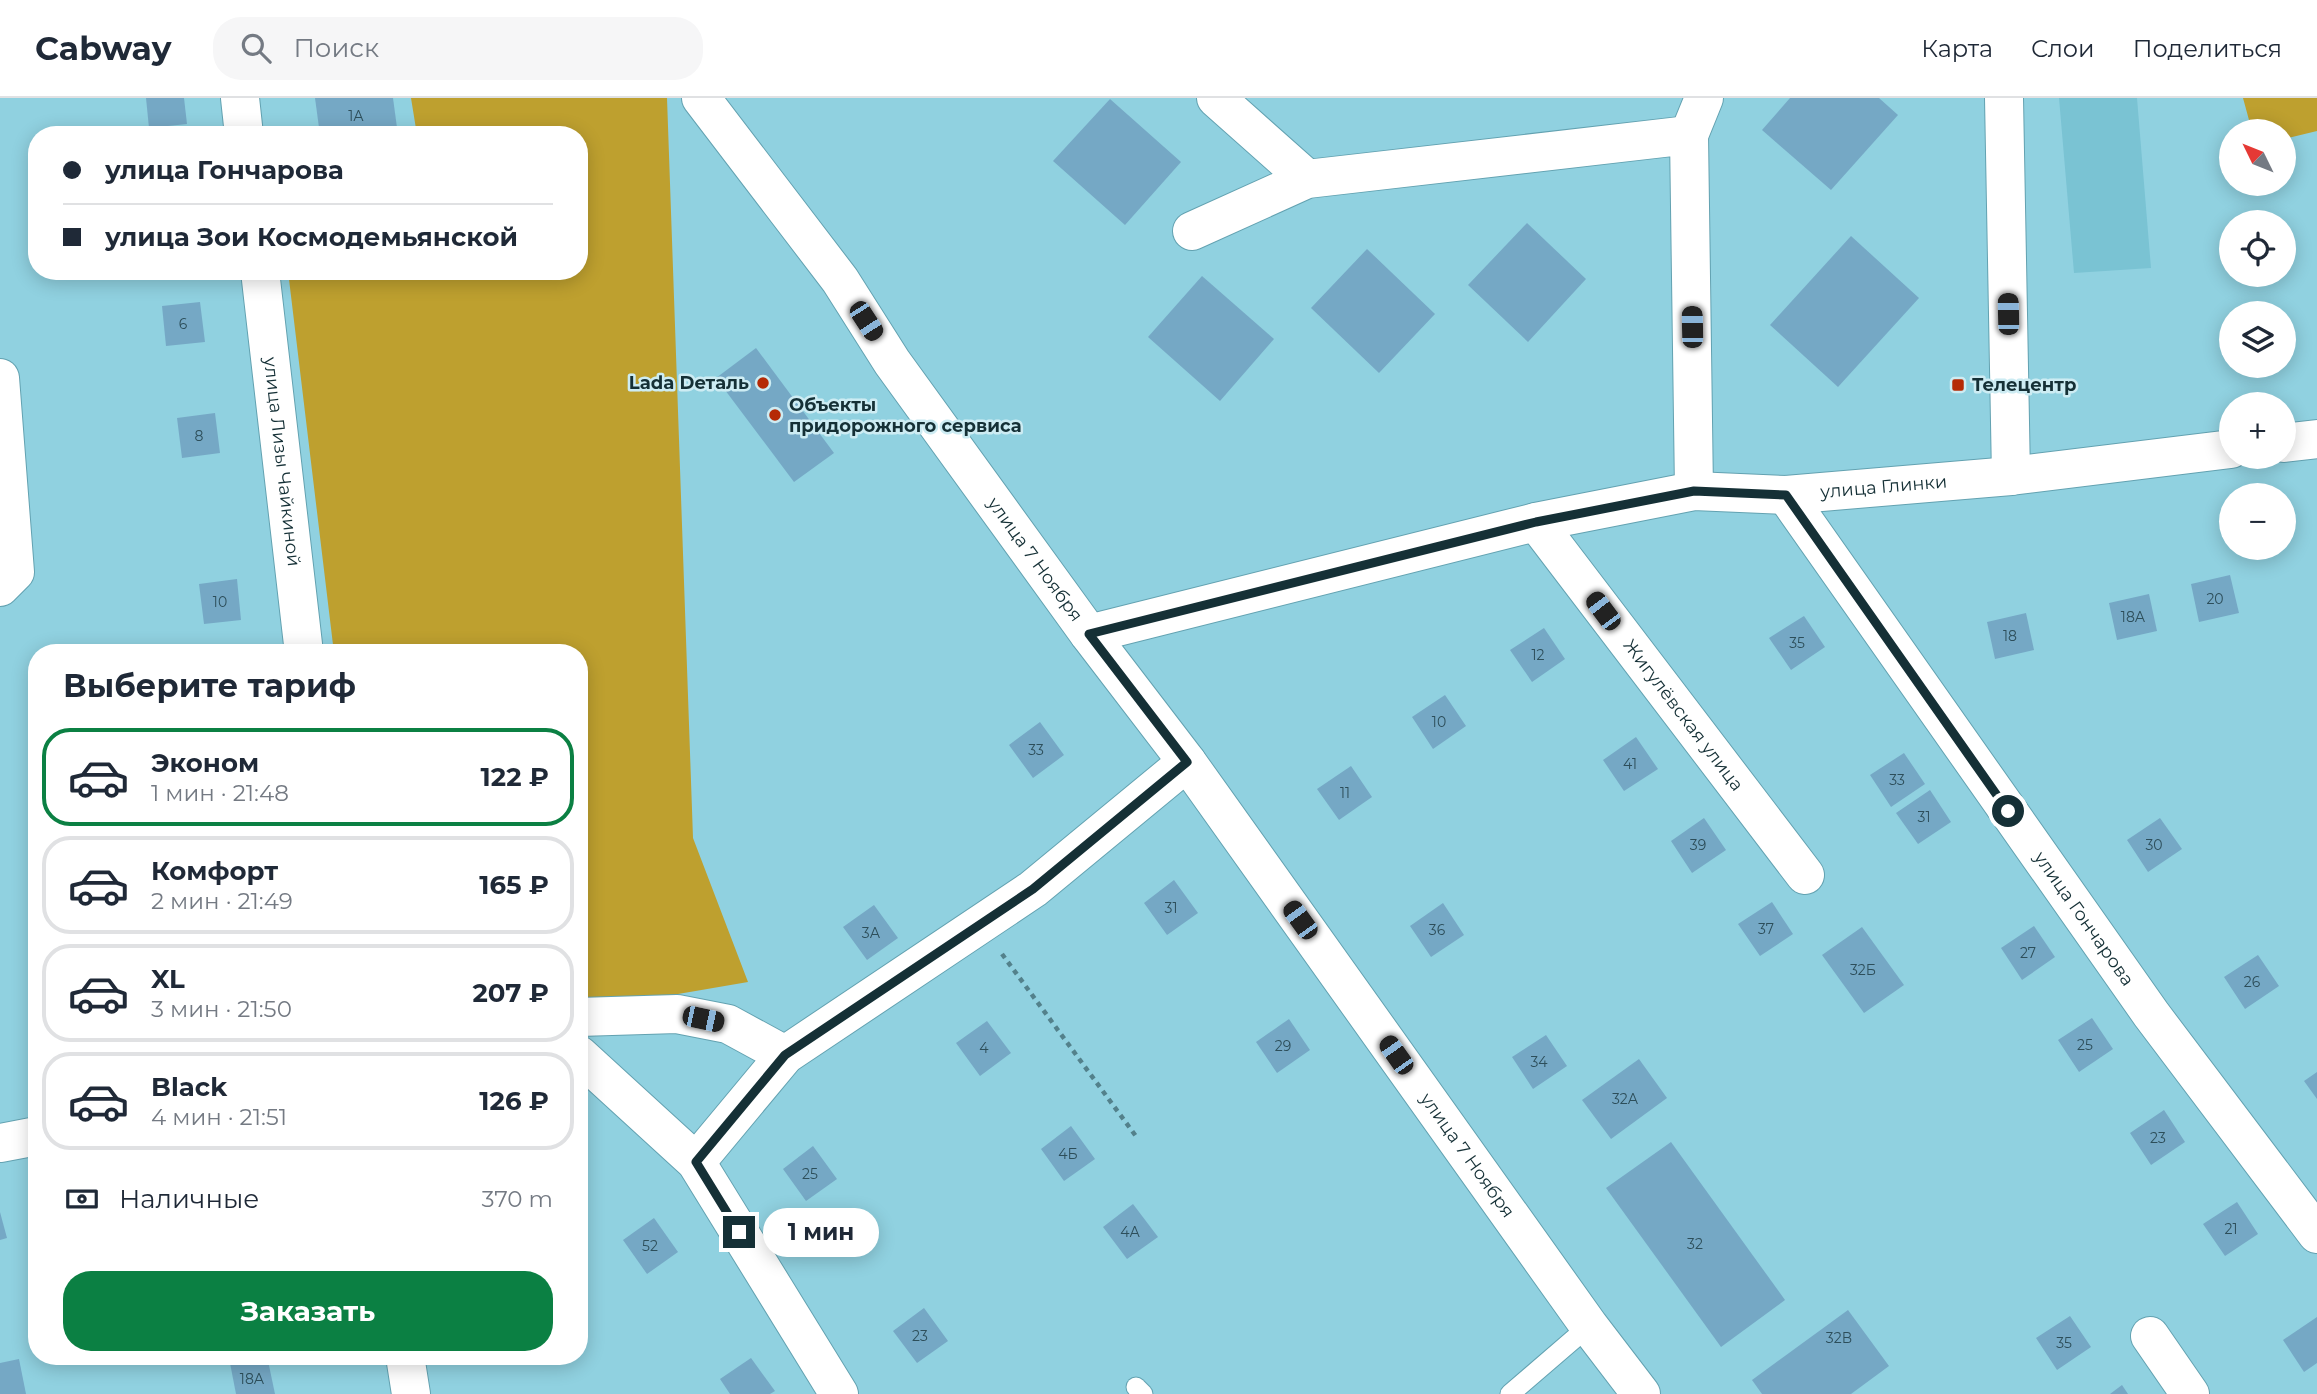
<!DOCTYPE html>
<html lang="ru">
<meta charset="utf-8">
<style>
:root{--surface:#fff;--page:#f6f6f7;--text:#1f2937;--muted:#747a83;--line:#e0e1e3;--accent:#0b8043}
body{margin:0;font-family:Montserrat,sans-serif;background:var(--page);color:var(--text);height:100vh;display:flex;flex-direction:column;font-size:26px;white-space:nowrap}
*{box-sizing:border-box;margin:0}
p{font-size:23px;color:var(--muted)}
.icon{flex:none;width:38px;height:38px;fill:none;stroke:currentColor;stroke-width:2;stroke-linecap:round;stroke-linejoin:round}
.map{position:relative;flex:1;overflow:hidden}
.drawer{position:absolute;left:28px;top:546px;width:560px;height:721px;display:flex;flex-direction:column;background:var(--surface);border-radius:28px;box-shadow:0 4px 18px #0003}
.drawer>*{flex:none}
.banner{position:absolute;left:28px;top:28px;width:560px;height:154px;border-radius:28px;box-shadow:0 4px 18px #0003;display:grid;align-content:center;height:154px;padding:0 35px;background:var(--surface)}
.needle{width:46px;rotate:313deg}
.buttons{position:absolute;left:2219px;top:21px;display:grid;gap:14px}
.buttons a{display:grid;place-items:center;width:77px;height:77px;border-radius:50%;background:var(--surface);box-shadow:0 4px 18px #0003;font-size:35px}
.end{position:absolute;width:32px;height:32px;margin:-16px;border:9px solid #153036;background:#fff;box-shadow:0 0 0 4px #fff}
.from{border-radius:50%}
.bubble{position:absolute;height:49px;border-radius:24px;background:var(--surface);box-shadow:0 4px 18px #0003;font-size:23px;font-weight:700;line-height:49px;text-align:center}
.car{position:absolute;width:21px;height:42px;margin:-21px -10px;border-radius:9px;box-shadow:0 0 5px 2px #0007;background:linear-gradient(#222 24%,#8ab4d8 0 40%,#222 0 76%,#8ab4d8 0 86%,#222 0)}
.banner b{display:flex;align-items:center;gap:24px;height:66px;font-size:26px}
.banner b+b{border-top:2px solid var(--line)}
.banner i{width:18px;height:18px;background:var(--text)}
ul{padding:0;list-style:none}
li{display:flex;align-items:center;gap:21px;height:98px;margin:0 14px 10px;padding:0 21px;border:4px solid var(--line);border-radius:28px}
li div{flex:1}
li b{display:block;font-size:26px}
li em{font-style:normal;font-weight:700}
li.active{border-color:var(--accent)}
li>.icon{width:63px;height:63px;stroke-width:1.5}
h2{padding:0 35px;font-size:32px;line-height:84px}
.pay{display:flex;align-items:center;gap:18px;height:77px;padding:0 35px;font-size:26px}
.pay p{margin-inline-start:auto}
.action{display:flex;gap:14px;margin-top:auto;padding:14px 35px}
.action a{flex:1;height:80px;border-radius:28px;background:var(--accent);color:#fff;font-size:28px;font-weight:700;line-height:80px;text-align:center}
header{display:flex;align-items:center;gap:42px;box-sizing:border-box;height:98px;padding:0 35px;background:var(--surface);border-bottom:2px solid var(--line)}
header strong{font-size:33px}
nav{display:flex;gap:38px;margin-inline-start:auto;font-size:24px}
.search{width:490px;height:63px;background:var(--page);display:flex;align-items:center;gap:18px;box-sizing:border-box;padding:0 24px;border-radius:28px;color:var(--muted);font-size:26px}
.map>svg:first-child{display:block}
.built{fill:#7ac3d3}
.green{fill:#bea02f}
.building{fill:#75a8c5}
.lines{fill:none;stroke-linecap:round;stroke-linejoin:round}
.lane-casing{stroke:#63a2b1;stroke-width:21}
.street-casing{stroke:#63a2b1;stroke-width:40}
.secondary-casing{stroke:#63a2b1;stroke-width:40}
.path{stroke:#53818b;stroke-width:4.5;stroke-dasharray:5 5;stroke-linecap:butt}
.lane{stroke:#fff;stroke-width:19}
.street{stroke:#fff;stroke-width:38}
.secondary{stroke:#fff;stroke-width:38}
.route{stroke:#153036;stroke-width:9}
.poi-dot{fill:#b52a06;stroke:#cdecf3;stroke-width:2.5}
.labels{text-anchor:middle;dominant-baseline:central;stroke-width:5;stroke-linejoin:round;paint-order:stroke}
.number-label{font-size:14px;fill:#2d4e5a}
.poi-label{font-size:18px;font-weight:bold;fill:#153036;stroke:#cdecf3;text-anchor:start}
.street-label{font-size:18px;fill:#153036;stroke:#cdecf3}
</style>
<header>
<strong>Cabway</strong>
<div class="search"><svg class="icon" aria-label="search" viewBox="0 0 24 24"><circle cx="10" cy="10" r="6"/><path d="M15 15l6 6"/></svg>Поиск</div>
<nav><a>Карта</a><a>Слои</a><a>Поделиться</a></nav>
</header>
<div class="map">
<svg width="2317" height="1296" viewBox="0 0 2317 1296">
<rect width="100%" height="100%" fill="#90d1e0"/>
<!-- built -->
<polygon class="built" points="2059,0 2137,0 2151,170 2074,175"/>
<!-- green -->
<g class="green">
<polygon points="411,0 667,0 693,740 748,884 579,913 579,555 334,555 288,173 579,173 579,37 417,37"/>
<polygon points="2243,0 2317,0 2317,33 2284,41 2284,33 2252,33"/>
</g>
<!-- building -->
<g class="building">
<polygon points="146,0 184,0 187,26 149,30"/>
<polygon points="315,0 393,0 398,37 320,37"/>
<polygon points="1790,0 1879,0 1898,17 1831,92 1762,32"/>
<polygon points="1110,1 1181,64 1125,127 1053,63"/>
<polygon points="1527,125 1586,181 1528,244 1468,187"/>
<polygon points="1851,138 1919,200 1838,289 1770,227"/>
<polygon points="1367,151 1435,216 1379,275 1311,210"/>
<polygon points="1202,178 1274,241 1220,303 1148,239"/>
<polygon points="200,204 205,244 166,248 162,208"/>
<polygon points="756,250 834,355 794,384 716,280"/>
<polygon points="215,315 220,355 182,360 177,320"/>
<polygon points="2230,477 2239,515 2199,524 2191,486"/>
<polygon points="237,481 241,522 204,526 199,486"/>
<polygon points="2149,496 2157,533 2117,542 2109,505"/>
<polygon points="2026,515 2034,552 1995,561 1987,524"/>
<polygon points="1804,518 1825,549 1791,572 1769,540"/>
<polygon points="1544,530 1565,561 1532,584 1510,552"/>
<polygon points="1445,597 1466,628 1433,651 1412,619"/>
<polygon points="1040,624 1064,657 1033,680 1009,647"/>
<polygon points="1636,639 1658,671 1624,693 1603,662"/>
<polygon points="1904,655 1925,686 1891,709 1870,677"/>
<polygon points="1351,668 1372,699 1339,722 1317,691"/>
<polygon points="1930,692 1951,724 1918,746 1896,715"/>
<polygon points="1704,720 1726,752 1692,775 1671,743"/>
<polygon points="2160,720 2182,751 2148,774 2127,742"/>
<polygon points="1174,782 1198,815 1167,837 1144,805"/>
<polygon points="1772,804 1793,836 1760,858 1738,826"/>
<polygon points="1443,805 1464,837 1431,859 1410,828"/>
<polygon points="874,807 898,840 867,862 843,829"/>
<polygon points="2034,828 2055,859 2022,882 2001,850"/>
<polygon points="1862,829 1904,887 1864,915 1822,857"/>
<polygon points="2258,857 2279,888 2245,911 2224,879"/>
<polygon points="2092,920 2113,951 2079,974 2058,942"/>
<polygon points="1289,921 1310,952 1277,975 1256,944"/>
<polygon points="987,923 1011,955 980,978 956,945"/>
<polygon points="1546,937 1567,968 1533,991 1512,959"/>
<polygon points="1639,961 1667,1000 1611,1041 1582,1002"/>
<polygon points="2317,974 2317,1001 2304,983"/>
<polygon points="2164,1012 2185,1044 2151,1067 2130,1035"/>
<polygon points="1071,1028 1095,1061 1064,1083 1041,1051"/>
<polygon points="1671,1044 1785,1202 1721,1249 1606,1090"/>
<polygon points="813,1048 837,1081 806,1103 783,1071"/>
<polygon points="2237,1104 2258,1136 2225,1158 2203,1126"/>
<polygon points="1133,1106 1158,1139 1127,1161 1103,1129"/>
<polygon points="0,1114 7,1140 0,1142"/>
<polygon points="654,1120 678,1154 647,1176 623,1142"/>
<polygon points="924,1210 948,1243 917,1265 893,1233"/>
<polygon points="1848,1212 1889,1268 1851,1296 1762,1296 1752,1282"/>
<polygon points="2070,1218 2091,1249 2057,1272 2036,1240"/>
<polygon points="2317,1219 2317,1265 2304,1274 2283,1242"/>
<polygon points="267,1258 275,1296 236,1296 230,1265"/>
<polygon points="751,1260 775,1293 770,1296 730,1296 720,1281"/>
<polygon points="19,1261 26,1296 0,1296 0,1265"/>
<polygon points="2122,1287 2128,1296 2110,1296"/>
</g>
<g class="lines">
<defs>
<g id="lane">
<polyline points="1136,1289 1143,1296"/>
<polyline points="1510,1296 1589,1228"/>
</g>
<g id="street">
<polyline points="240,0 244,37"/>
<polyline points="1216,0 1307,81"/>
<polyline points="2004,0 2011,378"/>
<polyline points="1689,37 1704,0"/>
<polyline points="1192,133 1307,81 1689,37 1694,393"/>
<path id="s1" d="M 260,173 L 304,555"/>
<polyline points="0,280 15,474 0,489"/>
<polyline points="2284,345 2317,341"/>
<path id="s2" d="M 1786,397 L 2151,916 L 2317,1136"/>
<path id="s3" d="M 1536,424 L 1805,777"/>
<path id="s4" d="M 1089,536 L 1536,424 L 1694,393 L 1786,397 L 2011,378 L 2231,351"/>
<polyline points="579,919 677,916 728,926 785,957"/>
<polyline points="579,957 696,1064 839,1296"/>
<polyline points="0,1045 37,1038"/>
<polyline points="696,1064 785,957 1033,791 1187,664"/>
<polyline points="2150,1238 2190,1296"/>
<polyline points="405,1258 411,1296"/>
</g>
<g id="secondary">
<path id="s5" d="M 701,0 L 840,182 L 892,264 L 1089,536 L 1187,664 L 1589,1228 L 1641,1296"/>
</g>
</defs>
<!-- lane casing -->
<use href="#lane" class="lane-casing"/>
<!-- street casing -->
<use href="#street" class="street-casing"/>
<!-- secondary casing -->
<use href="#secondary" class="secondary-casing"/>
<!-- path -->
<polyline class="path" points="1002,856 1138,1041"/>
<!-- lane -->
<use href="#lane" class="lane"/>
<!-- street -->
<use href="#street" class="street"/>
<!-- secondary -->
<use href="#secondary" class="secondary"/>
</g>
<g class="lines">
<!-- route -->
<polyline class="route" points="739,1134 696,1064 785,957 1033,791 1187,664 1089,536 1536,424 1694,393 1786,397 2008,713"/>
</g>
<!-- markers -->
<g class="poi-dot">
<circle cx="763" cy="285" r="7"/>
<rect x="1951" y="280" width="14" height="14" rx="3.5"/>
<circle cx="775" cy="317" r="7"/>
</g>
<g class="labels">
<!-- number labels -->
<g class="number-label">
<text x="356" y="18">1А</text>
<text x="183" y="226">6</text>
<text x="199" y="338">8</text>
<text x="2215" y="501">20</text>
<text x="220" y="504">10</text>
<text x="2133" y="519">18А</text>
<text x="2010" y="538">18</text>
<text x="1797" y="545">35</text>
<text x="1538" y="557">12</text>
<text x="1439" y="624">10</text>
<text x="1036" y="652">33</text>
<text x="1630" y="666">41</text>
<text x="1897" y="682">33</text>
<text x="1345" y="695">11</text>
<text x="1924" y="719">31</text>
<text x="1698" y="747">39</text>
<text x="2154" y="747">30</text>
<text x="1171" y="810">31</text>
<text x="1766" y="831">37</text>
<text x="1437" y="832">36</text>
<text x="871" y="835">3А</text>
<text x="2028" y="855">27</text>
<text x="1863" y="872">32Б</text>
<text x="2252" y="884">26</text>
<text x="2085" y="947">25</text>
<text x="1283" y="948">29</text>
<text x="984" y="950">4</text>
<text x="1539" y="964">34</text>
<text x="1625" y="1001">32А</text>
<text x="2158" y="1040">23</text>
<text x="1068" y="1056">4Б</text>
<text x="810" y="1076">25</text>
<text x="2231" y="1131">21</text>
<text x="1130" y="1134">4А</text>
<text x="1695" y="1146">32</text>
<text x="650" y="1148">52</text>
<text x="920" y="1238">23</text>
<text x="1839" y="1240">32В</text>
<text x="2064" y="1245">35</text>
<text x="252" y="1281">18А</text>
</g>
<!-- poi labels -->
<g class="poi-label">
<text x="749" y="285" text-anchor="end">Lada Dеталь</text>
<text x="1972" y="287">Телецентр</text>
<text x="789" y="307">Объекты<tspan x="789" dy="21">придорожного сервиса</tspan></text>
</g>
<!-- street labels -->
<g class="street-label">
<text stroke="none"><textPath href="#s1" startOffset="192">улица Лизы Чайкиной</textPath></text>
<text stroke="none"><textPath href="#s4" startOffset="812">улица Глинки</textPath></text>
<text stroke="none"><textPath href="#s5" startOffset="570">улица 7 Ноября</textPath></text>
<text stroke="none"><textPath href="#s3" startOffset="243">Жигулёвская улица</textPath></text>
<text stroke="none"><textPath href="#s2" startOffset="518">улица Гончарова</textPath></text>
<text stroke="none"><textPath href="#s5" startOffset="1306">улица 7 Ноября</textPath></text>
</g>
</g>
</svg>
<div class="buttons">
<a><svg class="needle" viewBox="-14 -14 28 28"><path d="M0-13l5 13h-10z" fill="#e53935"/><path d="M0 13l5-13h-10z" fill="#747a83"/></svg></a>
<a><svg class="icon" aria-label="locate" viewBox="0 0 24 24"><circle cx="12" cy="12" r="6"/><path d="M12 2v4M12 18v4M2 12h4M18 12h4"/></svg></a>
<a><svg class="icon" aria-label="layers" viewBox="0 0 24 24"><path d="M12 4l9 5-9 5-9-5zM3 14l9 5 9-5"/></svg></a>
<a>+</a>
<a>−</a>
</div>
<i class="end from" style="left:2008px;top:713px"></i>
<i class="end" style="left:739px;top:1134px"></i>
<div class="bubble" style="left:763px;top:1110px;width:116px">1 мин</div>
<i class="car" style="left:2008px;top:216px;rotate:359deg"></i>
<i class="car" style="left:866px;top:223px;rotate:147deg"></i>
<i class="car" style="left:1692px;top:229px;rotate:359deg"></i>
<i class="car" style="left:1603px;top:513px;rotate:323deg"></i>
<i class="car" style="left:1300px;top:822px;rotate:324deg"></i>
<i class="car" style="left:703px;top:921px;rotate:102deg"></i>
<i class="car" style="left:1396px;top:957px;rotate:325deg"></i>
<div class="banner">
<b><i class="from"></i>улица Гончарова</b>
<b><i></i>улица Зои Космодемьянской</b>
</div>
<section class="drawer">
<h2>Выберите тариф</h2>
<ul>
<li class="active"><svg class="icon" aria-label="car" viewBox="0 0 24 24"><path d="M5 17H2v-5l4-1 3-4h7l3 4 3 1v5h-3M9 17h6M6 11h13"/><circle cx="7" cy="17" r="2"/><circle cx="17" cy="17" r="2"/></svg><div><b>Эконом</b><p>1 мин · 21:48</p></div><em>122 ₽</em></li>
<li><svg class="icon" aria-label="car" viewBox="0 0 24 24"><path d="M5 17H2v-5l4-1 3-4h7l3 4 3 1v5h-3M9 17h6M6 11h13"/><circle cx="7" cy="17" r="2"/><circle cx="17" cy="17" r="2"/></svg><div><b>Комфорт</b><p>2 мин · 21:49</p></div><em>165 ₽</em></li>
<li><svg class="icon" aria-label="car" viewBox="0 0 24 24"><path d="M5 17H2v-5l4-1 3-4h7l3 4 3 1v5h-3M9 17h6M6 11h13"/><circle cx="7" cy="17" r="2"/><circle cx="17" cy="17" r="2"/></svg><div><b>XL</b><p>3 мин · 21:50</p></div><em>207 ₽</em></li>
<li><svg class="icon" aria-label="car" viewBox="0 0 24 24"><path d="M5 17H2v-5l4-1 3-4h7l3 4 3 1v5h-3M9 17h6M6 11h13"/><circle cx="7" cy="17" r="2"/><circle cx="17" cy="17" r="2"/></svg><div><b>Black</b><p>4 мин · 21:51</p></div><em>126 ₽</em></li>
</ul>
<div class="pay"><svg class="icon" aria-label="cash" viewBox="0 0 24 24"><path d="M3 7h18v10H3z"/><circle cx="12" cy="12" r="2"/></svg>Наличные<p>370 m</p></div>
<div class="action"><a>Заказать</a></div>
</section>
</div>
